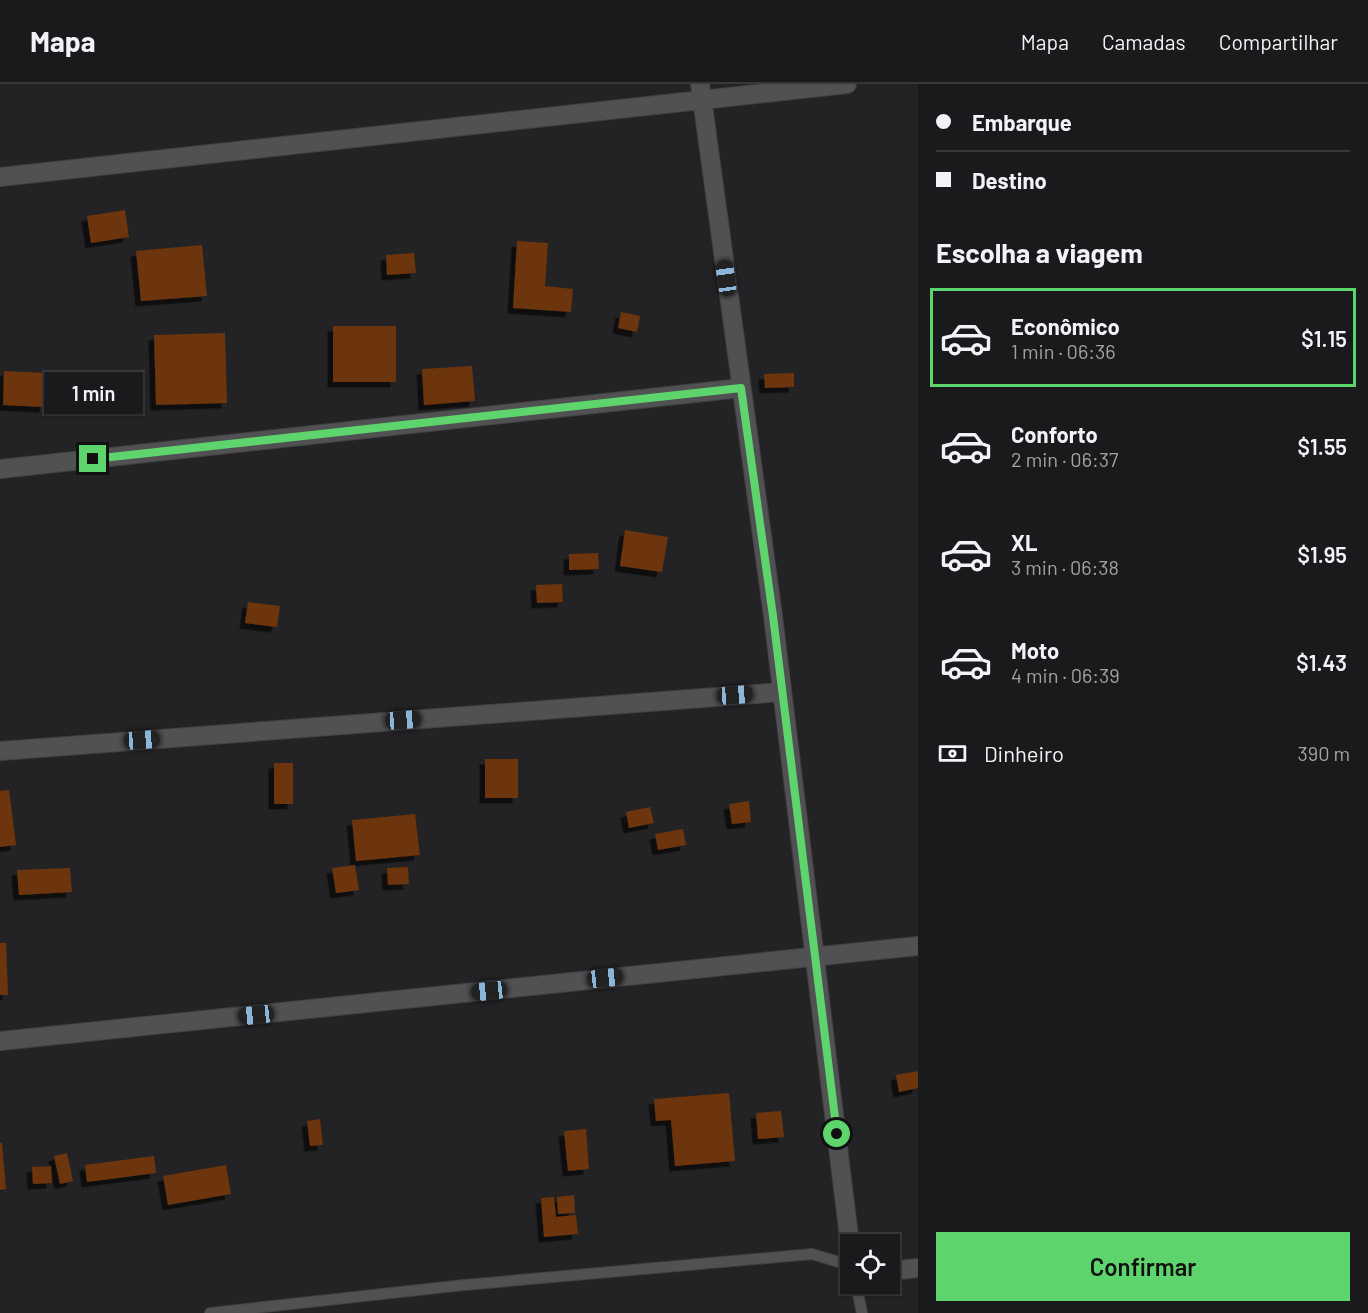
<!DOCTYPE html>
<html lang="pt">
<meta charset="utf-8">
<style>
:root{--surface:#1a1a1c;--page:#272729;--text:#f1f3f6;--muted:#9fa1a3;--line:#38383b;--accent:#5dd56c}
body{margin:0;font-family:Barlow,sans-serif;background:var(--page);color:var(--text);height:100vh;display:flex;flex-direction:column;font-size:22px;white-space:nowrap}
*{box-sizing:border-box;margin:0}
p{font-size:20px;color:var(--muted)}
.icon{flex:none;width:33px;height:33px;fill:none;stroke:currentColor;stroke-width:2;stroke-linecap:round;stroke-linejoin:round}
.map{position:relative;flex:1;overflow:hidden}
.details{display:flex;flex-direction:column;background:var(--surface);width:450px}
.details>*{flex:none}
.guide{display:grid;align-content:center;height:132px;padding:0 18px;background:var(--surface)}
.controls{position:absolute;left:840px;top:1150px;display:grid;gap:12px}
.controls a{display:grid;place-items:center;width:60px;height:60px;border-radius:0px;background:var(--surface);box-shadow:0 2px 4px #0004,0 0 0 2px var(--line);font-size:30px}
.end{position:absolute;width:27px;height:27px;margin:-14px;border:8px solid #5dd56c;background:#111;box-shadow:0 0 0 3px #111}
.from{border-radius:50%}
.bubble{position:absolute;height:42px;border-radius:0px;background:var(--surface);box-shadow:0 2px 4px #0004,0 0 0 2px var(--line);font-size:20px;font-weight:600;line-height:42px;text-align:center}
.car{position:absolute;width:18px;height:36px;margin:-18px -9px;border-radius:8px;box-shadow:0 0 4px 2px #0007;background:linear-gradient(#222 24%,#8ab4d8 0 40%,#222 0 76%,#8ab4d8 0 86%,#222 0)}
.guide b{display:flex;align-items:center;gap:21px;height:57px;font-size:22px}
.guide b+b{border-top:2px solid var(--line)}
.guide i{width:15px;height:15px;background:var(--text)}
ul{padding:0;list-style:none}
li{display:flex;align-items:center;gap:18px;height:99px;margin:0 12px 9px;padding:0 6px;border:3px solid transparent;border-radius:0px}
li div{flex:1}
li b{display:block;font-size:22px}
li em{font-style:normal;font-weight:600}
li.selected{border-color:var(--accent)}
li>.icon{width:54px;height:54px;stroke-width:1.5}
h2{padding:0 18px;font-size:27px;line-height:72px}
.pay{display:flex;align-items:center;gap:15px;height:66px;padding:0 18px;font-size:22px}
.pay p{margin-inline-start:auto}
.action{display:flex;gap:12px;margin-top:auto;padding:12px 18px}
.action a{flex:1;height:69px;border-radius:0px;background:var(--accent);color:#111;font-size:24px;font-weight:600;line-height:69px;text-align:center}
header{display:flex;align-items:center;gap:36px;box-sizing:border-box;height:84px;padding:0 30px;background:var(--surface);border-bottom:2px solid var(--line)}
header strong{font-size:28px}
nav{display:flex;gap:33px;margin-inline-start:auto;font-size:21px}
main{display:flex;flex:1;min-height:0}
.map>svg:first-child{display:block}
.building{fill:#6c340a;filter:url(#shadow)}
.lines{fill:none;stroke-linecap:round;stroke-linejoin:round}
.service-casing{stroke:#404043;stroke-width:12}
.minor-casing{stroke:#404043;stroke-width:20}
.service{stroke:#515154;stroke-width:10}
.minor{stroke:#515154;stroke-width:18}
.route{stroke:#5dd56c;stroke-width:8}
</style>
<header>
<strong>Mapa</strong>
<nav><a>Mapa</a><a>Camadas</a><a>Compartilhar</a></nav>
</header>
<main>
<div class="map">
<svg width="918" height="1229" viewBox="0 0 918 1229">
<defs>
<filter id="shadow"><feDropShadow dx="-5.5" dy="5.5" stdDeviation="0" flood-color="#0009"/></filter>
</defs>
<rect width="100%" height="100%" fill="#232326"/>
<!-- building -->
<g class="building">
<polygon points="125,126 129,153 91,159 87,132"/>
<polygon points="517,157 548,159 545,202 573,205 571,228 513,224"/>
<polygon points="202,161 207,212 141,217 136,167"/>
<polygon points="414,169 416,189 387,191 386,171"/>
<polygon points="621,228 640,232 637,248 618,244"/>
<rect x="333" y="242" width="63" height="56"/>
<polygon points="225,249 227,319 156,321 154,251"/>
<polygon points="472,282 475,317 424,321 422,285"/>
<polygon points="4,287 47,289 45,323 3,321"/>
<polygon points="794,289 794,303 765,304 764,290"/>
<polygon points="625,446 668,453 662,488 620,482"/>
<polygon points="598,469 599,485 569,486 569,470"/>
<polygon points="562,500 563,518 537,519 536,501"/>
<polygon points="248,518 280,522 277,543 245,539"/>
<rect x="485" y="675" width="33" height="39"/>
<rect x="274" y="679" width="19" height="41"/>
<polygon points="9,706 16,761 0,763 0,707"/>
<polygon points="749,717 751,738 732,740 729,720"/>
<polygon points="650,723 654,739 629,744 626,728"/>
<polygon points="415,730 420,771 356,777 352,736"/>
<polygon points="683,745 686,761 658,766 655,750"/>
<polygon points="355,781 359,806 336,809 332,784"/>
<polygon points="408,783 409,800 388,801 387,784"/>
<polygon points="70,784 72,808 19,811 17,786"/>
<polygon points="0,859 6,859 8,911 0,911"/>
<polygon points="918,987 918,1004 899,1008 896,991"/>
<polygon points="729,1009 735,1077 675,1082 671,1036 656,1037 654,1015"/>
<polygon points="781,1027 784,1053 758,1055 756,1029"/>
<polygon points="320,1035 323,1061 310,1062 307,1037"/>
<polygon points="586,1045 589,1085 568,1087 564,1047"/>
<polygon points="0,1059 2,1059 6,1105 0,1106"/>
<polygon points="67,1069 73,1097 60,1100 54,1072"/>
<polygon points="154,1072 156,1089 87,1098 85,1081"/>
<polygon points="226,1081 231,1110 168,1121 163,1092"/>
<polygon points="51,1082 52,1099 33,1100 32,1083"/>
<polygon points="574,1111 575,1129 558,1130 557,1113"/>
<polygon points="554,1113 556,1133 576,1131 578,1150 544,1153 541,1114"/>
</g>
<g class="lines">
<defs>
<g id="service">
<polyline points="856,1200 862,1229"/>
<polyline points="210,1229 464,1201 812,1170 842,1179 850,1188"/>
</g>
<g id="minor">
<polyline points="700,0 773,532 850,1161"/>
<polyline points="0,93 847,0"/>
<polyline points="0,385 741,304"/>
<polyline points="0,667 782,608"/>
<polyline points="0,957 918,862"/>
<polyline points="890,1187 918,1184"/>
</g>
</defs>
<!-- service casing -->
<use href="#service" class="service-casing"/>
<!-- minor casing -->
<use href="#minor" class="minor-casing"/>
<!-- service -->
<use href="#service" class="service"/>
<!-- minor -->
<use href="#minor" class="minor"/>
</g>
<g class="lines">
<!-- route -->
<polyline class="route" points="93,375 741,304 773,532 837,1050"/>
</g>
</svg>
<div class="controls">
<a><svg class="icon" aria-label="locate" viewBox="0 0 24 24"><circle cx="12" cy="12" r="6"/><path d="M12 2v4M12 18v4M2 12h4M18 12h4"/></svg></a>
</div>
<i class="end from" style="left:837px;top:1050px"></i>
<i class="end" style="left:93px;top:375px"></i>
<div class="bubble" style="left:44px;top:288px;width:99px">1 min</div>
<i class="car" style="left:726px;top:194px;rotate:352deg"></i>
<i class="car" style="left:735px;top:611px;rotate:86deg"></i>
<i class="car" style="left:403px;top:636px;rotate:86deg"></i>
<i class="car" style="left:142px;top:656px;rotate:86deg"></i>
<i class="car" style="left:605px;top:894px;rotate:84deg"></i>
<i class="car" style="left:489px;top:907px;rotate:264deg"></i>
<i class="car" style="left:256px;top:931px;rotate:264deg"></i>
</div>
<section class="details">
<div class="guide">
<b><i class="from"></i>Embarque</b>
<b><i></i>Destino</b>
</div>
<h2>Escolha a viagem</h2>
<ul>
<li class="selected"><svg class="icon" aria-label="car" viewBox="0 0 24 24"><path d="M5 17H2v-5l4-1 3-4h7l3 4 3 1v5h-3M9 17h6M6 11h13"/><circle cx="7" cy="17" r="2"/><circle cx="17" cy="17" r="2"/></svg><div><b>Econômico</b><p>1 min · 06:36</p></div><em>$1.15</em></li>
<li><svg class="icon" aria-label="car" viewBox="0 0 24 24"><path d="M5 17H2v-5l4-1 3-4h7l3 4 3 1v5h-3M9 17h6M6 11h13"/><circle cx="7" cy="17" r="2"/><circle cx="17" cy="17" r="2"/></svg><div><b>Conforto</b><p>2 min · 06:37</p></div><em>$1.55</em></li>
<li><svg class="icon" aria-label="car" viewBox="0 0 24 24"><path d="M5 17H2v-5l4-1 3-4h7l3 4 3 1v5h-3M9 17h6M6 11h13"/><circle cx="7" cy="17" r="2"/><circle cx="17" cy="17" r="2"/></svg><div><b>XL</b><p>3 min · 06:38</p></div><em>$1.95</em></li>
<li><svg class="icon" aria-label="car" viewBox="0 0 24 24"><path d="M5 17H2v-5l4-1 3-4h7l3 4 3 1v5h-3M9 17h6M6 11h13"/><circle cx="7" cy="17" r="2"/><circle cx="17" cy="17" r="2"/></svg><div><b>Moto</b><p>4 min · 06:39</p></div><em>$1.43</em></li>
</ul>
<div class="pay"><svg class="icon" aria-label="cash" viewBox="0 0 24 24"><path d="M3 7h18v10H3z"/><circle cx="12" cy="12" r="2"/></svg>Dinheiro<p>390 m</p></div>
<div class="action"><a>Confirmar</a></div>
</section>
</main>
